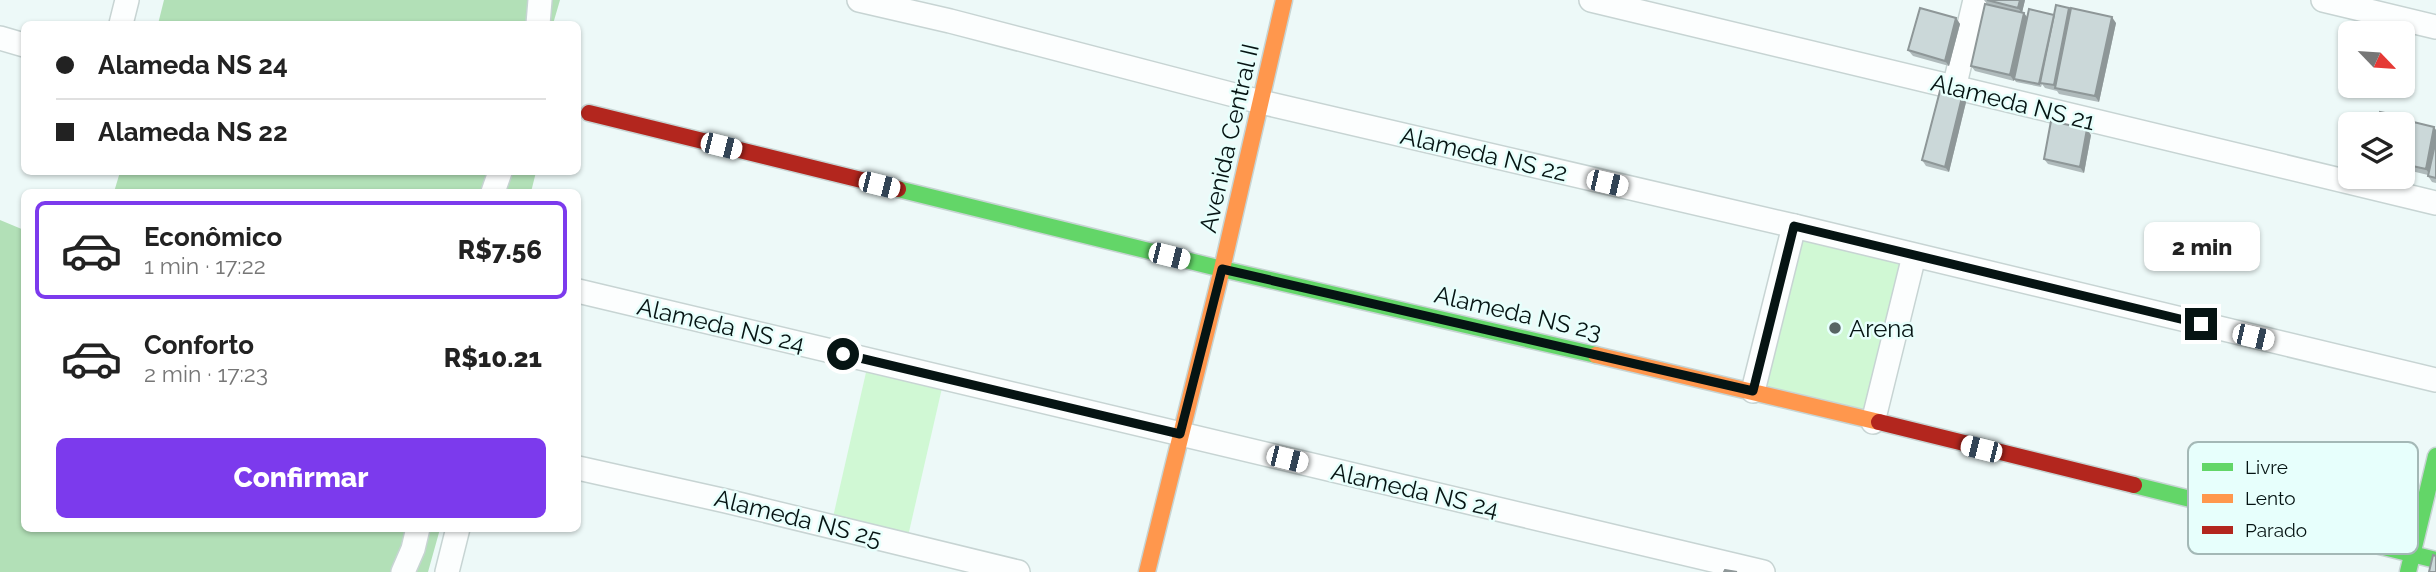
<!DOCTYPE html>
<html lang="pt">
<meta charset="utf-8">
<style>
:root{--surface:#fff;--page:#f2f2f2;--text:#222;--muted:#767676;--line:#e0e0e0;--accent:#7c3aed}
body{margin:0;font-family:Raleway,sans-serif;background:var(--page);color:var(--text);height:100vh;display:flex;flex-direction:column;font-size:26px;white-space:nowrap}
*{box-sizing:border-box;margin:0}
p{font-size:23px;color:var(--muted)}
.icon{flex:none;width:38px;height:38px;fill:none;stroke:currentColor;stroke-width:2;stroke-linecap:round;stroke-linejoin:round}
.map{position:relative;flex:1;overflow:hidden}
.drawer{position:absolute;left:21px;top:189px;width:560px;height:343px;display:flex;flex-direction:column;background:var(--surface);border-radius:10px;box-shadow:0 2px 5px #0004}
.drawer>*{flex:none}
.banner{position:absolute;left:21px;top:21px;width:560px;height:154px;border-radius:10px;box-shadow:0 2px 5px #0004;display:grid;align-content:center;height:154px;padding:0 35px;background:var(--surface)}
.needle{width:46px;rotate:115deg}
.controls{position:absolute;left:2338px;top:21px;display:grid;gap:14px}
.controls a{display:grid;place-items:center;width:77px;height:77px;border-radius:10px;background:var(--surface);box-shadow:0 2px 5px #0004;font-size:35px}
.end{position:absolute;width:32px;height:32px;margin:-16px;border:9px solid #061413;background:#fff;box-shadow:0 0 0 4px #fff}
.from{border-radius:50%}
.bubble{position:absolute;height:49px;border-radius:10px;background:var(--surface);box-shadow:0 2px 5px #0004;font-size:23px;font-weight:800;line-height:49px;text-align:center}
.car{position:absolute;width:21px;height:42px;margin:-21px -10px;border-radius:9px;box-shadow:0 0 5px 2px #0007;background:linear-gradient(#fff 24%,#345 0 40%,#fff 0 76%,#345 0 86%,#fff 0)}
.banner b{display:flex;align-items:center;gap:24px;height:66px;font-size:26px}
.banner b+b{border-top:2px solid var(--line)}
.banner i{width:18px;height:18px;background:var(--text)}
ul{padding:12px 0 0;list-style:none}
li{display:flex;align-items:center;gap:21px;height:98px;margin:0 14px 10px;padding:0 21px;border:4px solid transparent;border-radius:10px}
li div{flex:1}
li b{display:block;font-size:26px}
li em{font-style:normal;font-weight:800}
li.current{border-color:var(--accent)}
li>.icon{width:63px;height:63px;stroke-width:1.5}
.action{display:flex;gap:14px;margin-top:auto;padding:14px 35px}
.action a{flex:1;height:80px;border-radius:10px;background:var(--accent);color:#fff;font-size:28px;font-weight:800;line-height:80px;text-align:center}
.map>svg:first-child{display:block}
.green{fill:#d0f8d4}
.forest{fill:#b2e0b7}
.lines{fill:none;stroke-linecap:round;stroke-linejoin:round}
.street-casing{stroke:#c7d4d3;stroke-width:26}
.fast-casing{stroke:#c7d4d3;stroke-width:19}
.slow-casing{stroke:#c7d4d3;stroke-width:19}
.jam-casing{stroke:#c7d4d3;stroke-width:19}
.street{stroke:#fcfefe;stroke-width:23}
.fast{stroke:#63d668;stroke-width:16}
.slow{stroke:#ff974d;stroke-width:16}
.jam{stroke:#b3261e;stroke-width:16}
.wall{fill:#afbabb}
.shaded-wall{fill:#8e9798}
.building{fill:#cbd8d9;stroke:#8e9798;stroke-width:2}
.route{stroke:#061413;stroke-width:9}
.poi-dot{fill:#576463;stroke:#e7fffc;stroke-width:2.5}
.labels{text-anchor:middle;dominant-baseline:central;stroke-width:5;stroke-linejoin:round;paint-order:stroke}
.street-label{font-size:24px;fill:#061413;stroke:#e7fffc}
.poi-label{font-size:24px;fill:#061413;stroke:#e7fffc;text-anchor:start}
.key{fill:#e7fffc;stroke:#a4b8b6;stroke-width:2}
.key-label{font-size:19px;fill:#061413}
</style>
<div class="map">
<svg width="2436" height="572" viewBox="0 0 2436 572">
<rect width="100%" height="100%" fill="#edf9f8"/>
<!-- green -->
<g class="green">
<polygon points="1793,229 1916,257 1876,427 1756,398"/>
<polygon points="867,368 942,388 906,545 831,526"/>
</g>
<!-- forest -->
<g class="forest">
<polygon points="164,0 560,0 553,24 158,24"/>
<polygon points="120,172 536,172 531,192 114,192"/>
<polygon points="0,220 24,230 24,528 440,529 428,572 0,572"/>
</g>
<g class="lines">
<defs>
<g id="street">
<polyline points="859,0 950,21 1261,102 1794,226 2436,380"/>
<polyline points="1591,0 2436,203"/>
<polyline points="2323,0 2436,27"/>
<polyline points="121,24 127,0"/>
<polyline points="538,24 540,0"/>
<polyline points="0,38 24,45"/>
<polyline points="1954,88 1975,0"/>
<polyline points="493,192 500,172"/>
<polyline points="578,291 1763,572"/>
<polyline points="1753,391 1794,226"/>
<polyline points="1873,422 1914,256"/>
<polyline points="578,468 726,501 1018,572"/>
<polyline points="403,572 413,549 418,528"/>
<polyline points="447,572 458,528"/>
</g>
<g id="fast">
<polyline points="898,189 1222,269 1596,355"/>
<polyline points="2134,485 2436,560"/>
<polyline points="2408,572 2436,456"/>
</g>
<g id="slow">
<polyline points="1596,355 1879,422"/>
<polyline points="1147,572 1222,269 1284,0"/>
</g>
<g id="jam">
<polyline points="589,113 898,189"/>
<polyline points="1879,422 2134,485"/>
</g>
</defs>
<!-- street casing -->
<use href="#street" class="street-casing"/>
<!-- fast casing -->
<use href="#fast" class="fast-casing"/>
<!-- slow casing -->
<use href="#slow" class="slow-casing"/>
<!-- jam casing -->
<use href="#jam" class="jam-casing"/>
<!-- street -->
<use href="#street" class="street"/>
<!-- fast -->
<use href="#fast" class="fast"/>
<!-- slow -->
<use href="#slow" class="slow"/>
<!-- jam -->
<use href="#jam" class="jam"/>
</g>
<!-- wall -->
<g class="wall">
<polygon points="1984,0 2025,0 2022,12 2024,13 2028,18 2054,15 2069,8 2071,11 2116,23 2099,102 2059,94 2057,91 2045,88 2042,84 2041,87 2016,82 2014,79 2014,81 1975,71 1971,66 1987,4"/>
<polygon points="1956,18 1960,24 1949,66 1913,56 1908,50"/>
<polygon points="1963,93 1967,98 1949,172 1926,166 1922,160"/>
<polygon points="2395,115 2397,118 2436,130 2436,183 2432,182 2428,176 2428,175 2403,169 2403,124 2377,124"/>
<polygon points="2091,135 2084,173 2048,164 2044,159"/>
</g>
<!-- shaded-wall -->
<g class="shaded-wall">
<polygon points="2020,0 2025,0 2022,13 2018,8"/>
<polygon points="2069,8 2073,14 2056,88 2054,85"/>
<polygon points="2024,13 2028,19 2014,81 2010,75"/>
<polygon points="2112,17 2116,23 2099,102 2095,96"/>
<polygon points="1956,18 1960,24 1949,66 1945,61"/>
<polygon points="1963,93 1967,98 1949,172 1945,167"/>
<polygon points="2434,127 2436,130 2436,143 2430,175 2426,169"/>
<polygon points="2087,129 2091,135 2084,173 2080,167"/>
</g>
<!-- building -->
<g class="building">
<polygon points="1987,0 2020,0 2018,8"/>
<polygon points="1985,4 2024,13 2010,75 1971,66"/>
<polygon points="2056,5 2069,8 2054,85 2040,83"/>
<polygon points="1920,8 1956,18 1945,61 1908,50"/>
<polygon points="2071,8 2112,17 2095,96 2055,88"/>
<polygon points="2029,9 2054,15 2039,84 2014,79"/>
<polygon points="1941,87 1963,93 1945,167 1922,160"/>
<polygon points="2380,112 2395,115 2393,124 2377,124"/>
<polygon points="2397,118 2434,127 2426,169 2403,164 2403,124 2396,124"/>
<polygon points="2051,121 2087,129 2080,167 2044,159"/>
<polygon points="2350,136 2350,155 2345,153"/>
<polygon points="2436,140 2436,178 2428,176"/>
<polygon points="2433,555 2436,556 2436,572 2429,572"/>
<polygon points="1725,570 1737,572 1724,572"/>
</g>
<g class="lines">
<!-- route -->
<polyline class="route" points="843,354 1180,434 1222,269 1753,391 1794,226 2201,324"/>
</g>
<!-- markers -->
<circle class="poi-dot" cx="1835" cy="328" r="7"/>
<g class="labels">
<!-- street labels -->
<g class="street-label">
<text transform="translate(2013 102) rotate(14)">Alameda NS 21</text>
<text transform="translate(1229 138) rotate(-77)">Avenida Central II</text>
<text transform="translate(1484 154) rotate(13)">Alameda NS 22</text>
<text transform="translate(1518 313) rotate(13)">Alameda NS 23</text>
<text transform="translate(721 325) rotate(13)">Alameda NS 24</text>
<text transform="translate(1415 490) rotate(13)">Alameda NS 24</text>
<text transform="translate(798 518) rotate(14)">Alameda NS 25</text>
</g>
<!-- poi labels -->
<g class="poi-label">
<text x="1849" y="328">Arena</text>
</g>
</g>
<!-- legend -->
<rect x="2188" y="442" width="230" height="112" rx="10" class="key"/>
<rect x="2202" y="463" width="31" height="8" fill="#63d668"/>
<rect x="2202" y="494" width="31" height="9" fill="#ff974d"/>
<rect x="2202" y="526" width="31" height="8" fill="#b3261e"/>
<g class="key-label">
<text x="2245" y="474">Livre</text>
<text x="2245" y="505">Lento</text>
<text x="2245" y="537">Parado</text>
</g>
</svg>
<div class="controls">
<a><svg class="needle" viewBox="-14 -14 28 28"><path d="M0-13l5 13h-10z" fill="#e53935"/><path d="M0 13l5-13h-10z" fill="#767676"/></svg></a>
<a><svg class="icon" aria-label="layers" viewBox="0 0 24 24"><path d="M12 4l9 5-9 5-9-5zM3 14l9 5 9-5"/></svg></a>
</div>
<i class="end from" style="left:843px;top:354px"></i>
<i class="end" style="left:2201px;top:324px"></i>
<div class="bubble" style="left:2144px;top:222px;width:116px">2 min</div>
<i class="car" style="left:721px;top:146px;rotate:104deg"></i>
<i class="car" style="left:1607px;top:183px;rotate:103deg"></i>
<i class="car" style="left:879px;top:185px;rotate:104deg"></i>
<i class="car" style="left:1169px;top:256px;rotate:104deg"></i>
<i class="car" style="left:2253px;top:337px;rotate:103deg"></i>
<i class="car" style="left:1981px;top:449px;rotate:284deg"></i>
<i class="car" style="left:1287px;top:459px;rotate:104deg"></i>
<div class="banner">
<b><i class="from"></i>Alameda NS 24</b>
<b><i></i>Alameda NS 22</b>
</div>
<section class="drawer">
<ul>
<li class="current"><svg class="icon" aria-label="car" viewBox="0 0 24 24"><path d="M5 17H2v-5l4-1 3-4h7l3 4 3 1v5h-3M9 17h6M6 11h13"/><circle cx="7" cy="17" r="2"/><circle cx="17" cy="17" r="2"/></svg><div><b>Econômico</b><p>1 min · 17:22</p></div><em>R$7.56</em></li>
<li><svg class="icon" aria-label="car" viewBox="0 0 24 24"><path d="M5 17H2v-5l4-1 3-4h7l3 4 3 1v5h-3M9 17h6M6 11h13"/><circle cx="7" cy="17" r="2"/><circle cx="17" cy="17" r="2"/></svg><div><b>Conforto</b><p>2 min · 17:23</p></div><em>R$10.21</em></li>
</ul>
<div class="action"><a>Confirmar</a></div>
</section>
</div>
